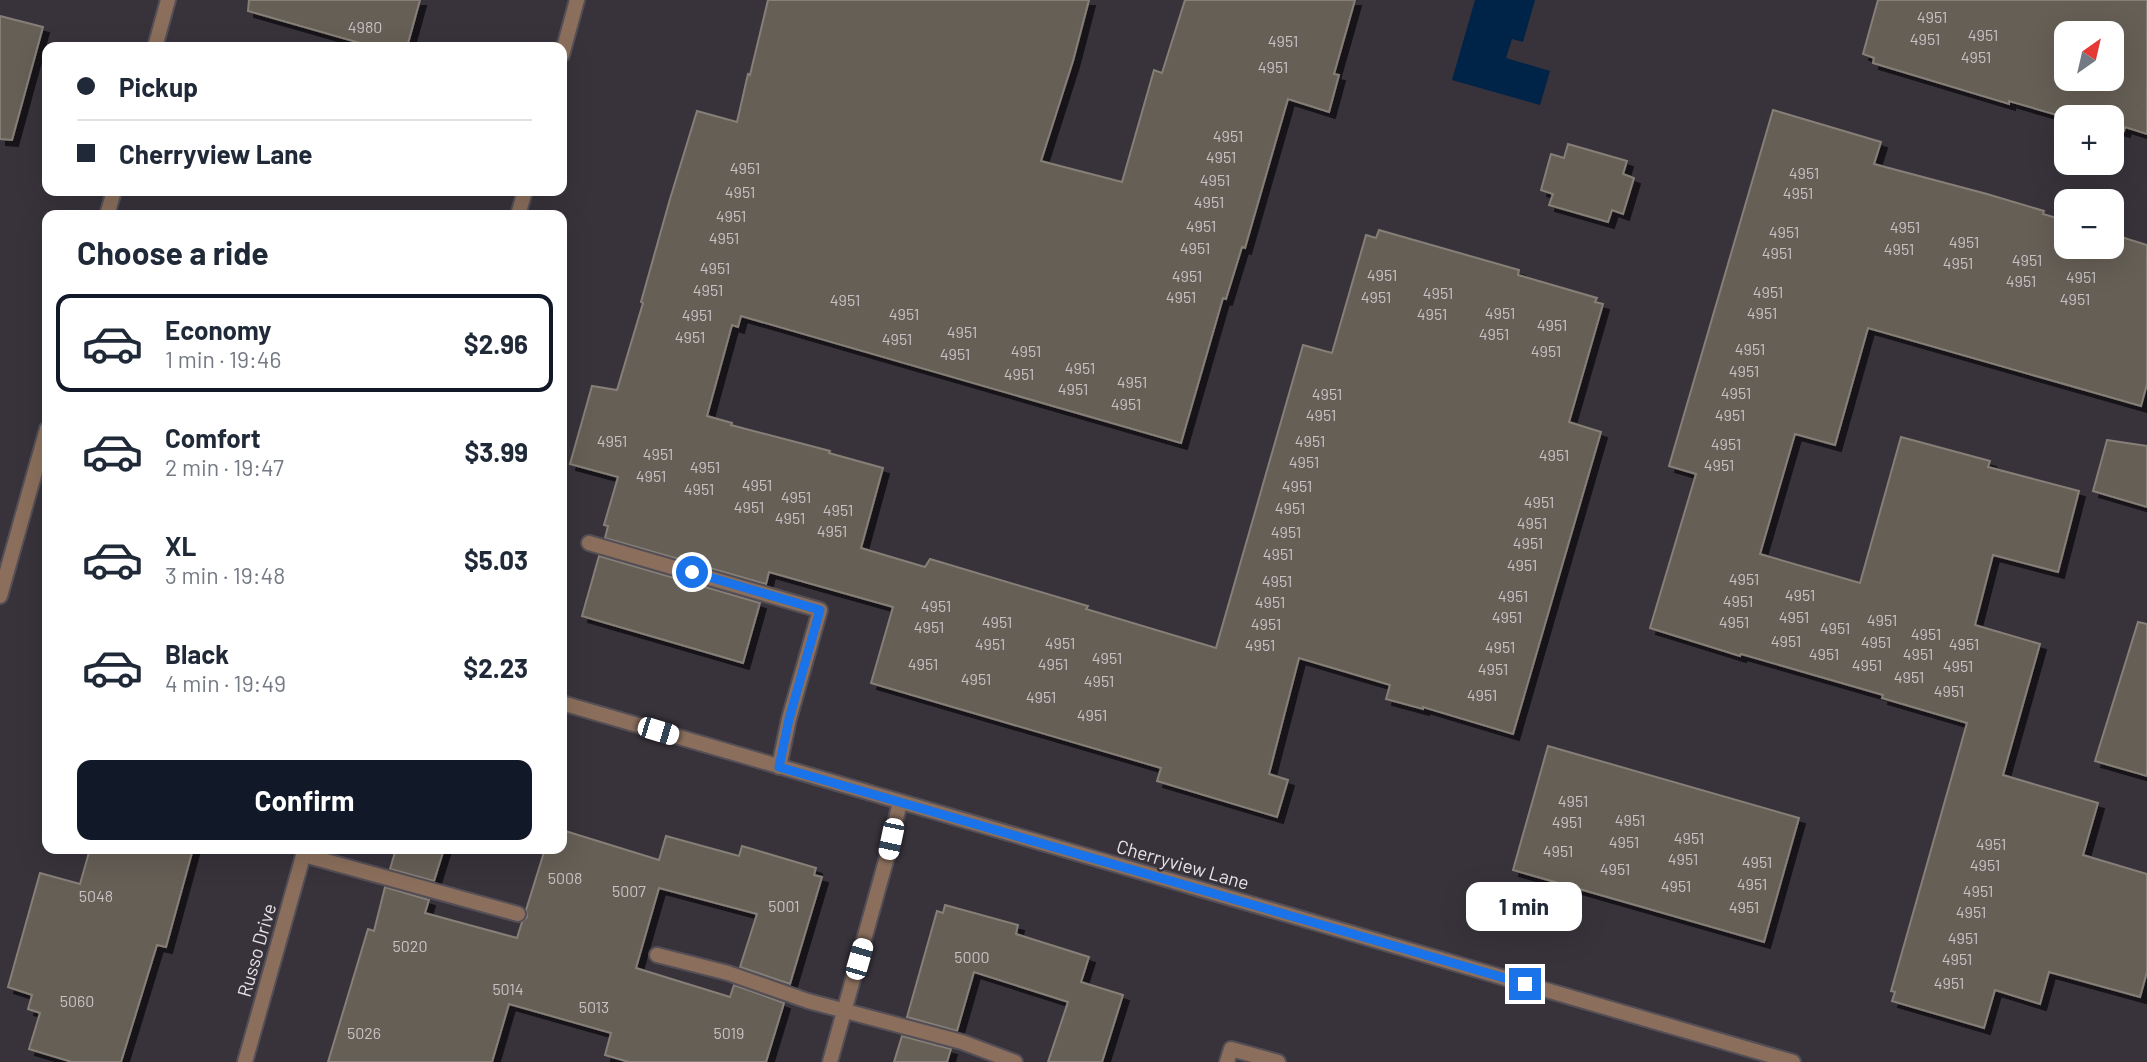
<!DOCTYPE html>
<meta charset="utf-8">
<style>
:root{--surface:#fff;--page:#f6f6f7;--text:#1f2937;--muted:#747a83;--line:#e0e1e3;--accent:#111827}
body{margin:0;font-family:Barlow,sans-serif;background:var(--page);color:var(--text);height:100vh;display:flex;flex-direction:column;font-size:26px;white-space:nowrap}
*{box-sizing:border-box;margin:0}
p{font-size:23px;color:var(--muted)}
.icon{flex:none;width:38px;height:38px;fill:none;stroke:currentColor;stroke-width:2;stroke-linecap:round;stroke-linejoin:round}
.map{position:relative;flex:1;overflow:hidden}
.details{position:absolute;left:42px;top:210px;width:525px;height:644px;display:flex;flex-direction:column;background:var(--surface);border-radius:14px;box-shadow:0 7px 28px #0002}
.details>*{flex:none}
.guide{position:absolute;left:42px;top:42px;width:525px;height:154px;border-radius:14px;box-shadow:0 7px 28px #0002;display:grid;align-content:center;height:154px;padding:0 35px;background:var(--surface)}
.needle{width:46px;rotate:34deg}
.buttons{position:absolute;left:2054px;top:21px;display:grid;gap:14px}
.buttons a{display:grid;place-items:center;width:70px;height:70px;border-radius:14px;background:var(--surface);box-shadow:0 7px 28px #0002;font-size:35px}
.end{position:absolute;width:32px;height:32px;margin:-16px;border:9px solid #1a73e8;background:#fff;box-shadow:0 0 0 4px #fff}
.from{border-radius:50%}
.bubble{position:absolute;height:49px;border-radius:14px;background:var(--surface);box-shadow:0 7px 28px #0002;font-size:23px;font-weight:700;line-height:49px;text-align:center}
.car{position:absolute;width:21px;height:42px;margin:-21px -10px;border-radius:9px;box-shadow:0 0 5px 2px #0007;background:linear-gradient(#fff 24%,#345 0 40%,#fff 0 76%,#345 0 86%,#fff 0)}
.guide b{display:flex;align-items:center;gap:24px;height:66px;font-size:26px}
.guide b+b{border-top:2px solid var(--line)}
.guide i{width:18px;height:18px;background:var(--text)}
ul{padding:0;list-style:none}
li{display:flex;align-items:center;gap:21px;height:98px;margin:0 14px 10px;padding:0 21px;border:4px solid transparent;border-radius:14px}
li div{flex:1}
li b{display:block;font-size:26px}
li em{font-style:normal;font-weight:700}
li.selected{border-color:var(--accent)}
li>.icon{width:63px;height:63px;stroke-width:1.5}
h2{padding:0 35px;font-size:32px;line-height:84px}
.action{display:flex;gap:14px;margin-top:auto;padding:14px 35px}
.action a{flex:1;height:80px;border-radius:14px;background:var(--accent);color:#fff;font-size:28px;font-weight:700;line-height:80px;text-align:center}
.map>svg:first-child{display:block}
.water{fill:#002348}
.building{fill:#655f57;stroke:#867f77;stroke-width:2;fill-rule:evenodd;filter:url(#shadow)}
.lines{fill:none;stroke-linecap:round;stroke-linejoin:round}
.lane-casing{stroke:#544f57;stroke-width:18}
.street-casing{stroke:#544f57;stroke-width:18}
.lane{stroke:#8b6f5c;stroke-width:14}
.street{stroke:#8b6f5c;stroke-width:14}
.route{stroke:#1a73e8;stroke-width:9}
.labels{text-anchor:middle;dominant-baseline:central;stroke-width:5;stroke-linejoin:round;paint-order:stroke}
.number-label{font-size:16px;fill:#c6c2c4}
.street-label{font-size:19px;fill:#e6e3e8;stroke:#38333b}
</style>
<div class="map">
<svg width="2147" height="1062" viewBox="0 0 2147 1062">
<defs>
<filter id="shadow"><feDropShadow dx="6" dy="6" stdDeviation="0" flood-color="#0009"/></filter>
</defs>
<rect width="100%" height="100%" fill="#38333b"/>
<!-- water -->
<polygon class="water" points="1475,0 1535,0 1523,42 1512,39 1506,58 1550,71 1540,105 1452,80"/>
<!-- building -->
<g class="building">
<polygon points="249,0 420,0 407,47 374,47 248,11"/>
<polygon points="768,0 1089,0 1073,61 1041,161 1122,182 1154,70 1162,73 1185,0 1355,0 1334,74 1339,75 1329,112 1288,99 1245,248 1242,247 1226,299 1223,298 1181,443 741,316 738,327 732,325 707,416 732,423 731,425 830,451 829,453 883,468 861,548 925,567 930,559 1088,606 1086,609 1216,648 1303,345 1332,353 1366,235 1376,238 1379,230 1519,270 1518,275 1597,298 1595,302 1603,304 1569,422 1601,432 1513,734 1423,707 1423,709 1386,699 1390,685 1299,658 1269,774 1288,780 1277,817 1157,781 1161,768 871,683 893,607 769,572 766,584 605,538 608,526 604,525 618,477 570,464 592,386 617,390 643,303 641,302 670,199 697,111 737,122 748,74 750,75"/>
<path d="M 1878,0 L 2147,0 L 2147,134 L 2125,127 L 2124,131 L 2112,128 L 2112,117 L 2076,117 L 2067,115 L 2067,118 L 2009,101 L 2009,104 L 1873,63 L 1874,58 L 1863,54 ZM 2067,33 L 2112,33 L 2112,79 L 2067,79 Z"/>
<polygon points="0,16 43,27 12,140 0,139"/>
<polygon points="1773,110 1881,142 1874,164 1987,194 2044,211 2043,214 2067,221 2067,247 2112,247 2112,234 2147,245 2147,384 2141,406 1868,328 1835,445 1795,434 1760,554 1860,583 1901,437 1990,461 1988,467 2079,491 2058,572 1993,555 1975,625 2040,644 2003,775 2098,803 2083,855 2147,874 2147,972 2140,997 2049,972 2040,1004 1995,990 1984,1028 1892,1001 1895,992 1891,991 1967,723 1882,698 1883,695 1741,654 1740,656 1650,628 1696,474 1669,466"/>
<polygon points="1568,144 1627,161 1623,174 1634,178 1623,214 1612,210 1608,222 1549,205 1553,194 1541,190 1551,154 1564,158"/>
<polygon points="2107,440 2147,446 2147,507 2093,491"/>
<polygon points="599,556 760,603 743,663 582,616"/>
<polygon points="2138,622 2147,624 2147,776 2095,761"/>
<polygon points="1548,746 1799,818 1764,942 1513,870"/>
<polygon points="562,830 659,860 666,836 739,856 742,846 816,868 814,875 822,877 790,984 740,967 757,914 659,888 636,968 730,997 734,985 784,1003 766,1062 629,1062 605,1055 611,1033 509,1004 492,1062 328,1062 368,929 374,931 385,887 429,900 425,913 517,938 522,922 527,917 526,910 545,849 562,849"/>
<polygon points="90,849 193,849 166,947 157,945 121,1062 72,1062 29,1049 40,1013 28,1009 32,995 8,987 40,873 80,884"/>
<polygon points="396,849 444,849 434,881 390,869"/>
<polygon points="945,905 1018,925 1016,934 1089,957 1081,982 1123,995 1102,1062 1048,1062 1068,1002 974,972 957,1031 907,1017 937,911 943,913"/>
<polygon points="902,1036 951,1049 947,1062 894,1062"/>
</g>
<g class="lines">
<defs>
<g id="lane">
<polyline points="589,543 820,610 789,719 779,767"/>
<polyline points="304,855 518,914"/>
<polyline points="657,955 728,973 808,1001 962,1042 1015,1062"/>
<polyline points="1227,1062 1231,1049 1278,1062"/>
</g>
<g id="street">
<polyline points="155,47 168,0"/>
<polyline points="562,55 577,0"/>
<polyline points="107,215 114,191"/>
<polyline points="518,215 525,191"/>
<polyline points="0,596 47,429"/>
<polyline points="562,703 1793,1062"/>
<polyline points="245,1062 305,849"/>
<polyline points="830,1062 887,857 900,802"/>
</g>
</defs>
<!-- lane casing -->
<use href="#lane" class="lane-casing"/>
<!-- street casing -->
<use href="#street" class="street-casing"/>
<!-- lane -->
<use href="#lane" class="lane"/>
<!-- street -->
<use href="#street" class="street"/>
</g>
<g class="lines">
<!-- route -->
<polyline class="route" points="692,572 820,610 789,719 779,767 1525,984"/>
</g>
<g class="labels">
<!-- number labels -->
<g class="number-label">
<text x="1932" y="16">4951</text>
<text x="365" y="26">4980</text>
<text x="1983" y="34">4951</text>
<text x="1925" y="38">4951</text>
<text x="1283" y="40">4951</text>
<text x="1976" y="56">4951</text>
<text x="1273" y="66">4951</text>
<text x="1228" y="135">4951</text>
<text x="1221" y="156">4951</text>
<text x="745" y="167">4951</text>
<text x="1804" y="172">4951</text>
<text x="1215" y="179">4951</text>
<text x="740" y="191">4951</text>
<text x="1798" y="192">4951</text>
<text x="1209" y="201">4951</text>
<text x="731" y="215">4951</text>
<text x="1201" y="225">4951</text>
<text x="1905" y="226">4951</text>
<text x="1784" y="231">4951</text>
<text x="724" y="237">4951</text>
<text x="1964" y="241">4951</text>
<text x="1195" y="247">4951</text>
<text x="1899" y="248">4951</text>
<text x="1777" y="252">4951</text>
<text x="2027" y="259">4951</text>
<text x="1958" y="262">4951</text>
<text x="715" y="267">4951</text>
<text x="1382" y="274">4951</text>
<text x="1187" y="275">4951</text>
<text x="2081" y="276">4951</text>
<text x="2021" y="280">4951</text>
<text x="708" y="289">4951</text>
<text x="1768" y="291">4951</text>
<text x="1438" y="292">4951</text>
<text x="1181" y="296">4951</text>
<text x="1376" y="296">4951</text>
<text x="2075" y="298">4951</text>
<text x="845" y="299">4951</text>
<text x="1500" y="312">4951</text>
<text x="1762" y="312">4951</text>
<text x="904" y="313">4951</text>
<text x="1432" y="313">4951</text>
<text x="697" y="314">4951</text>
<text x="1552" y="324">4951</text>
<text x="962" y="331">4951</text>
<text x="1494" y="333">4951</text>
<text x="690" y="336">4951</text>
<text x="897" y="338">4951</text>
<text x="1750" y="348">4951</text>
<text x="1026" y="350">4951</text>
<text x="1546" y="350">4951</text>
<text x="955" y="353">4951</text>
<text x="1080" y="367">4951</text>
<text x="1744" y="370">4951</text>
<text x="1019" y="373">4951</text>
<text x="1132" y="381">4951</text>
<text x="1073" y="388">4951</text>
<text x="1736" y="392">4951</text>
<text x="1327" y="393">4951</text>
<text x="1126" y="403">4951</text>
<text x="1321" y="414">4951</text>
<text x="1730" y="414">4951</text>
<text x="612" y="440">4951</text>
<text x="1310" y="440">4951</text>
<text x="1726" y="443">4951</text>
<text x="658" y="453">4951</text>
<text x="1554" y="454">4951</text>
<text x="1304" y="461">4951</text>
<text x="1719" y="464">4951</text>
<text x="705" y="466">4951</text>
<text x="651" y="475">4951</text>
<text x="757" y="484">4951</text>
<text x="1297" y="485">4951</text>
<text x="699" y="488">4951</text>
<text x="796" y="496">4951</text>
<text x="1539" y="501">4951</text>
<text x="749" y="506">4951</text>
<text x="1290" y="507">4951</text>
<text x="838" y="509">4951</text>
<text x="790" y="517">4951</text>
<text x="1532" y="522">4951</text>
<text x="832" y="530">4951</text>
<text x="1286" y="531">4951</text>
<text x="1528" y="542">4951</text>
<text x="1278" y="553">4951</text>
<text x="1522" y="564">4951</text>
<text x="1744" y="578">4951</text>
<text x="1277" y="580">4951</text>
<text x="1800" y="594">4951</text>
<text x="1513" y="595">4951</text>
<text x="1738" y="600">4951</text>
<text x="1270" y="601">4951</text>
<text x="936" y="605">4951</text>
<text x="1507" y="616">4951</text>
<text x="1794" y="616">4951</text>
<text x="1882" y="619">4951</text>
<text x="997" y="621">4951</text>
<text x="1734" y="621">4951</text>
<text x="1266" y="623">4951</text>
<text x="929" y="626">4951</text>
<text x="1835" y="627">4951</text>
<text x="1926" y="633">4951</text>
<text x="1786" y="640">4951</text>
<text x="1876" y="641">4951</text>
<text x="1060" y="642">4951</text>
<text x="990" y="643">4951</text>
<text x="1964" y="643">4951</text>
<text x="1260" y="644">4951</text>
<text x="1500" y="646">4951</text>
<text x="1824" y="653">4951</text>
<text x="1918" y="653">4951</text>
<text x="1107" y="657">4951</text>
<text x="923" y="663">4951</text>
<text x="1053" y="663">4951</text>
<text x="1867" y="664">4951</text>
<text x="1958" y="665">4951</text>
<text x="1493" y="668">4951</text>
<text x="1909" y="676">4951</text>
<text x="976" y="678">4951</text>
<text x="1099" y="680">4951</text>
<text x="1949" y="690">4951</text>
<text x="1482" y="694">4951</text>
<text x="1041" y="696">4951</text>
<text x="1092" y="714">4951</text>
<text x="1573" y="800">4951</text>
<text x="1630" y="819">4951</text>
<text x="1567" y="821">4951</text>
<text x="1689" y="837">4951</text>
<text x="1624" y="841">4951</text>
<text x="1991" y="843">4951</text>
<text x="1558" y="850">4951</text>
<text x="1683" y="858">4951</text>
<text x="1757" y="861">4951</text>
<text x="1985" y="864">4951</text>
<text x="1615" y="868">4951</text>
<text x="565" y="877">5008</text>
<text x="1752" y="883">4951</text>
<text x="1676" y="885">4951</text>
<text x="629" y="890">5007</text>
<text x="1978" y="890">4951</text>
<text x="96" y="895">5048</text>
<text x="784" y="905">5001</text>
<text x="1744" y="906">4951</text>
<text x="1971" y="911">4951</text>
<text x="1963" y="937">4951</text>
<text x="410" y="945">5020</text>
<text x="972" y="956">5000</text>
<text x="1957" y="958">4951</text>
<text x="1949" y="982">4951</text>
<text x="508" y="988">5014</text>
<text x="77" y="1000">5060</text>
<text x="594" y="1006">5013</text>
<text x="364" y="1032">5026</text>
<text x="729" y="1032">5019</text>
</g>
<!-- street labels -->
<g class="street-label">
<text transform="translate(1183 864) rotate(16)">Cherryview Lane</text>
<text transform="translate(256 950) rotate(-74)">Russo Drive</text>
</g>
</g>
</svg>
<div class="buttons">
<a><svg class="needle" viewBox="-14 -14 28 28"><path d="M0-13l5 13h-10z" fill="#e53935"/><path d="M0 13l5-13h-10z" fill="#747a83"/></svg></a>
<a>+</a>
<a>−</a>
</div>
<i class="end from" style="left:692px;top:572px"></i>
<i class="end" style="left:1525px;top:984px"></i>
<div class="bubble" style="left:1466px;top:882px;width:116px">1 min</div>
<i class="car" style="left:658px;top:731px;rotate:107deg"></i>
<i class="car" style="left:891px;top:839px;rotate:192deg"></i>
<i class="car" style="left:859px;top:959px;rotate:16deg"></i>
<div class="guide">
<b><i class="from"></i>Pickup</b>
<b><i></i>Cherryview Lane</b>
</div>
<section class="details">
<h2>Choose a ride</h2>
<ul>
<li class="selected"><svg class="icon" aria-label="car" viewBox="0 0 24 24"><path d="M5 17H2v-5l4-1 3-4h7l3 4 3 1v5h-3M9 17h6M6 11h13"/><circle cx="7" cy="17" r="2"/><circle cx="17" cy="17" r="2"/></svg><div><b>Economy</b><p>1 min · 19:46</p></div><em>$2.96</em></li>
<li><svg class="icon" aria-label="car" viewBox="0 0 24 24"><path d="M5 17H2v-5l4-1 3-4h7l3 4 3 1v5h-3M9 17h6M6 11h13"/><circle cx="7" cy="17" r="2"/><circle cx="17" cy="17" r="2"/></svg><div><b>Comfort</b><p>2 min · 19:47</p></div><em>$3.99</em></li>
<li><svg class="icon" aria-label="car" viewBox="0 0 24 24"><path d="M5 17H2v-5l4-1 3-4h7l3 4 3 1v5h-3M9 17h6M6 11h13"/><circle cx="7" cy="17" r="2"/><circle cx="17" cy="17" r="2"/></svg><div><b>XL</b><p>3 min · 19:48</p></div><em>$5.03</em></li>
<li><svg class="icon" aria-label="car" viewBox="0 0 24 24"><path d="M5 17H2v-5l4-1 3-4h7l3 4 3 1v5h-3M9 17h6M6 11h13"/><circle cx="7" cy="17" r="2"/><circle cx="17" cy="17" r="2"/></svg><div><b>Black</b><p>4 min · 19:49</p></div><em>$2.23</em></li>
</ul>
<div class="action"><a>Confirm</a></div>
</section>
</div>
